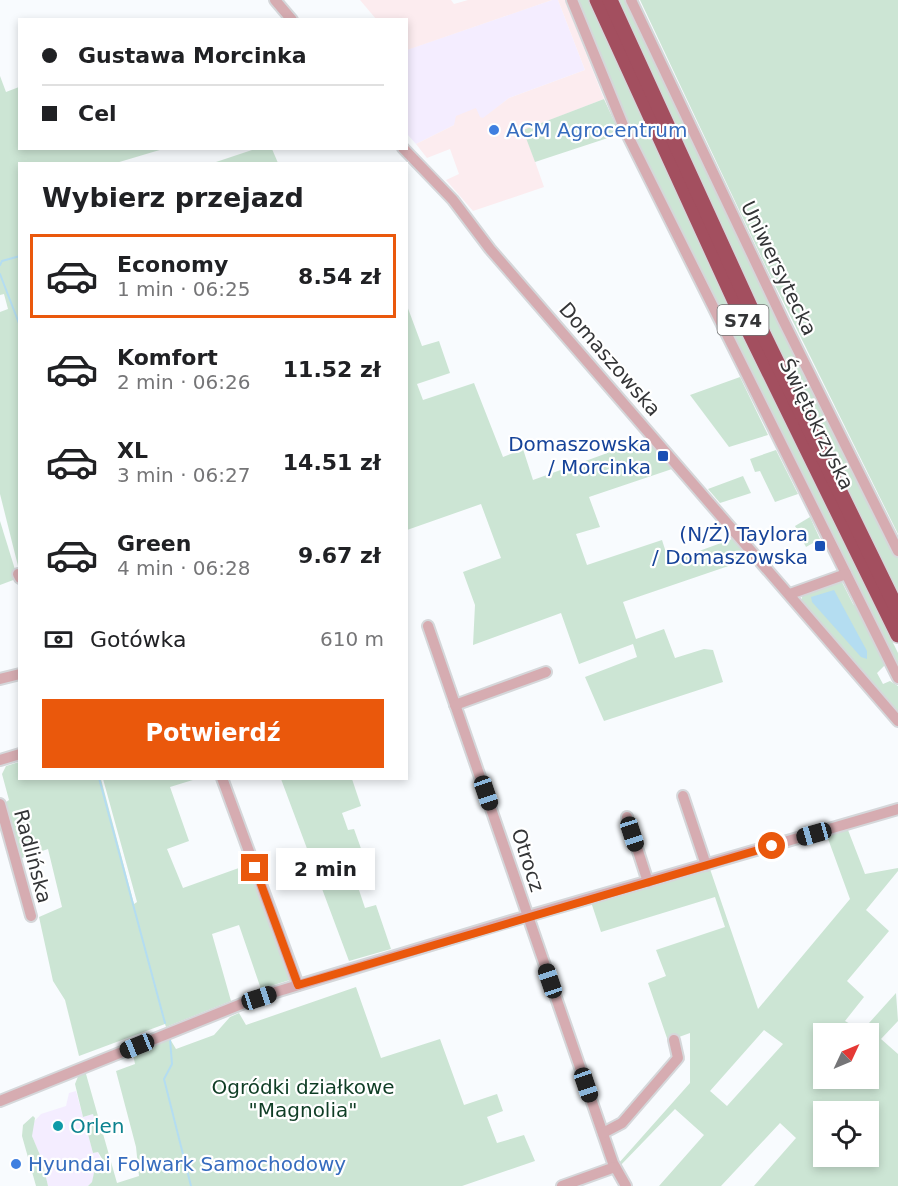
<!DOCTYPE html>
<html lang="pl">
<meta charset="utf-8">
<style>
:root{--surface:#fff;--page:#f2f2f2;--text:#202124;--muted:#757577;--line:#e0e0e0;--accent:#ea580c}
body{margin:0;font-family:"DejaVu Sans",sans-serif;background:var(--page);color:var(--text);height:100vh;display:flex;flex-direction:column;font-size:22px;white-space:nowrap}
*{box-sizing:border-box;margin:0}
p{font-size:20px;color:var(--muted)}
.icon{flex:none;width:33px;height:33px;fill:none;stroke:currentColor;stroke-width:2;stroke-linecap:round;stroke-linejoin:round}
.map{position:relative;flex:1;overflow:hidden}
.drawer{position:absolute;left:18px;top:162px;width:390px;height:618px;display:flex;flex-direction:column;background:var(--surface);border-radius:0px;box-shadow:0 3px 9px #0003}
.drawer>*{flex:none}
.top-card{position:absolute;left:18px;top:18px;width:390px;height:132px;border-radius:0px;box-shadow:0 3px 9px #0003;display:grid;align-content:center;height:132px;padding:0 24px;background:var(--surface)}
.needle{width:39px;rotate:46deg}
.tools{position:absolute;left:813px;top:1023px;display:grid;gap:12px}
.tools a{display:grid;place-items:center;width:66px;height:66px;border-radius:0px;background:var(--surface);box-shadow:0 3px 9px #0003;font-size:30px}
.end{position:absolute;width:27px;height:27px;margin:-14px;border:8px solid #ea580c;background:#fff;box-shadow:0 0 0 3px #fff}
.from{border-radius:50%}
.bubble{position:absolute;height:42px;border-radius:0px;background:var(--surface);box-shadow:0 3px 9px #0003;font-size:20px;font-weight:600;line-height:42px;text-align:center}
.car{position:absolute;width:18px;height:36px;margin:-18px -9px;border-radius:8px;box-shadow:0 0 4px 2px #0007;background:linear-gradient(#222 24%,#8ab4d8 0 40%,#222 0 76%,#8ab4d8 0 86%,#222 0)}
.top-card b{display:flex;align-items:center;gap:21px;height:57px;font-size:22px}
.top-card b+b{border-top:2px solid var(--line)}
.top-card i{width:15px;height:15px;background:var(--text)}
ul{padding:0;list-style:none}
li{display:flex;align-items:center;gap:18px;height:84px;margin:0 12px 9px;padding:0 12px;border:3px solid transparent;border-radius:0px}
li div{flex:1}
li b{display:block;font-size:22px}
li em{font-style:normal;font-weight:600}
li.active{border-color:var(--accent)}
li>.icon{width:54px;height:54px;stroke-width:1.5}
h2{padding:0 24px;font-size:27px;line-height:72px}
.pay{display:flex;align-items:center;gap:15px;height:66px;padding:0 24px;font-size:22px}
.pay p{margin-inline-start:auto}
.cta{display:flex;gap:12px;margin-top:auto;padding:12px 24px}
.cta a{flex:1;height:69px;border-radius:0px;background:var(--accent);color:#fff;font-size:24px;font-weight:600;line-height:69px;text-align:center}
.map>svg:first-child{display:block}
.commercial{fill:#f4edff}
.industrial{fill:#fcecef}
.green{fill:#cce5d4;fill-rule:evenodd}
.water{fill:#b4ddf1}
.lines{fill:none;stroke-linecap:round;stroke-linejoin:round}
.stream{stroke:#b4ddf1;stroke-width:2}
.minor-casing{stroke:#d5d7da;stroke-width:14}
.highway-casing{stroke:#d5d7da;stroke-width:18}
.minor{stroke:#d6acb1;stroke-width:10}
.highway{stroke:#a34f5f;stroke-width:15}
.route{stroke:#ea580c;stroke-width:8}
.shop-dot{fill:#3f7fe0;stroke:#fff;stroke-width:2}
.transit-dot{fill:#1a4fb4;stroke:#fff;stroke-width:2}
.culture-dot{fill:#0f9aa8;stroke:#fff;stroke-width:2}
.labels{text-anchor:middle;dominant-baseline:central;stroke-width:4.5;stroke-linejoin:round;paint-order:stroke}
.shield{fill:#fff;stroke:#717273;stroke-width:1.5}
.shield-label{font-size:18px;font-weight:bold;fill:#343537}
.shop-label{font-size:20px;fill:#366cbe;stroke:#fff;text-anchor:start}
.street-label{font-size:20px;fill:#343537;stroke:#fff}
.transit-label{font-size:20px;fill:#164399;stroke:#fff;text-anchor:end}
.park-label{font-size:20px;fill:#0f3d25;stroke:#fff}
.culture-label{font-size:20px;fill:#0d838f;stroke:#fff;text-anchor:start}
</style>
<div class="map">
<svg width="898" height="1186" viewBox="0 0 898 1186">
<rect width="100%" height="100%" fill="#f8fbfe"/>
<!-- commercial -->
<g class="commercial">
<polygon points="552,0 558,0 585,70 509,98 483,119 480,117 454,125 416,144 407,134 406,50"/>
<polygon points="76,1091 83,1117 93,1114 95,1120 85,1123 93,1153 98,1152 101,1161 104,1162 102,1168 96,1167 92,1182 88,1186 48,1186 42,1161 32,1136 32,1124 41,1114 66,1106 69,1093"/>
</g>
<!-- industrial -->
<g class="industrial">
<polygon points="360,0 451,0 454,4 468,0 552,0 407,50 406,20 376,19"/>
<polygon points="558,0 565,0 604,99 524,130 544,187 473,211 446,180 459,174 450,149 427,158 416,144 454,125 456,116 476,108 480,117 483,118 509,98 585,70"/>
</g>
<!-- green -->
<g class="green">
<polygon points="576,0 590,0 715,278 898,653 898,670 635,140"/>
<polygon points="617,0 628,0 827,416 898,558 898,598 791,379"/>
<polygon points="640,0 898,0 898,534 766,267"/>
<polygon points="0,76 6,92 19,87 20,148 163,149 116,163 20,164 19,570 0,494 0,312 8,309 4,294 0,295"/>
<polygon points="604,99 620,134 535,162 523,130"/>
<polygon points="255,149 272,149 278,163 213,163"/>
<polygon points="406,303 422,346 439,341 450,373 417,384 423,400 474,383 503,457 523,449 533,480 646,439 672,469 589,497 600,527 576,534 587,565 662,540 669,562 732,539 749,559 623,602 636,639 664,629 675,658 704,649 713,650 723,682 604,721 585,677 637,657 633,644 579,664 561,613 473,645 475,605 463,572 501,558 481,504 407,530"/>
<polygon points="740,377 768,435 729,447 690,395"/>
<polygon points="776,450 798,494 775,502 760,471 755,472 750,459"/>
<polygon points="743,476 751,493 720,503 708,489"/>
<polygon points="810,517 820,539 806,547 795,526"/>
<polygon points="0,521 17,576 16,579 0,585"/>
<polygon points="842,582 853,604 860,610 886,664 877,673 883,684 890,681 898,686 898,716 801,601 803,594"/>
<polygon points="19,762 20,778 101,779 134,904 137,902 103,779 196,779 170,787 189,841 167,849 183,888 250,864 293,979 261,989 239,925 212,934 231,1001 166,1027 165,1024 79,1056 65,1000 53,981 39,917 62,907 48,849 19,859 6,802 9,800 2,774 6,766"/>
<polygon points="281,779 352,779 361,806 342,813 348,830 354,829 373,882 358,887 365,908 376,905 391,949 349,961"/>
<path d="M 848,830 L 865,874 L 898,868 L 898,871 L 866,910 L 889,931 L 847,981 L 864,997 L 845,1021 L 852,1025 L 855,1033 L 824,1034 L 824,1078 L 868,1078 L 868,1034 L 860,1033 L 896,993 L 898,1021 L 881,1039 L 898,1054 L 898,1186 L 754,1186 L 796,1138 L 780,1123 L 721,1186 L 659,1186 L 704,1135 L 675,1109 L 618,1168 L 618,1164 L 690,1083 L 690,1033 L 668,1041 L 648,983 L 666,976 L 656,950 L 725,927 L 715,897 L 601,932 L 591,902 L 710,869 L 758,1009 L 850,899 L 827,836 ZM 764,1030 L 783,1044 L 727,1106 L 710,1091 ZM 824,1112 L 868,1112 L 868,1156 L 824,1156 Z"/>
<polygon points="356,987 381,1058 440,1039 464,1105 497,1094 503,1111 487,1117 497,1143 524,1135 535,1161 462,1186 88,1186 92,1182 95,1168 102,1167 104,1162 98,1152 93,1153 85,1123 95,1120 93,1114 83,1117 75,1084 79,1074 86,1074 117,1183 139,1176 136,1147 116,1071 135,1064 133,1054 170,1039 176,1049 214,1035 230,1017 239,1013 246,1025"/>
<polygon points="33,1116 35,1118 32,1136 42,1160 48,1186 36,1186 22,1136 23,1125"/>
</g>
<!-- water -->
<polygon class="water" points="834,590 867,651 867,659 861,657 812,602 811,597"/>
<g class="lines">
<!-- stream -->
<g class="stream">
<polyline points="0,265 2,261 20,256"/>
<polyline points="0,274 20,326"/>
<polyline points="99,778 165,1023"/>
<polyline points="170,1039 172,1064 164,1079 191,1186"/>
</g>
<defs>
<g id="minor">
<polyline points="275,0 292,20"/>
<polyline points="572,0 625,130 898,678"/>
<polyline points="631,0 783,320 898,551"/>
<polyline points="403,148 453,200 490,249 898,721"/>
<polyline points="18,574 20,578"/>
<polyline points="790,594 846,574"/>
<polyline points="428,626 613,1163 626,1186"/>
<polyline points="0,679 20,674"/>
<polyline points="455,705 546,672"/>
<polyline points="0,760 20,754"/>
<polyline points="222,778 298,985"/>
<polyline points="683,796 706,865"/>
<polyline points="0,804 31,916"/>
<polyline points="627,817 648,882"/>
<polyline points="0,1101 259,997 511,921 898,809"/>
<polyline points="603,1133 622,1123 678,1058 674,1040"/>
<polyline points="562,1186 615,1167"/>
</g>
<g id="highway">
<polyline points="597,0 742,317 898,635"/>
<polyline points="610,0 753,313 898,611"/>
</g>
</defs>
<!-- minor casing -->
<use href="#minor" class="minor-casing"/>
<!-- highway casing -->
<use href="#highway" class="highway-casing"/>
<!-- minor -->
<use href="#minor" class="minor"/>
<!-- highway -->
<use href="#highway" class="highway"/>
</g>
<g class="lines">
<!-- route -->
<polyline class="route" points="255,868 298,985 772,846"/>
</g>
<!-- markers -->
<g class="shop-dot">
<circle cx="494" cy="130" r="6"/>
<circle cx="16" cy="1164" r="6"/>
</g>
<g class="transit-dot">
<rect x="657" y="450" width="12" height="12" rx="3"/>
<rect x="814" y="540" width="12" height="12" rx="3"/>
</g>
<circle class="culture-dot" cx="58" cy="1126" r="6"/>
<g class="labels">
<!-- shield labels -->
<rect class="shield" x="717.5" y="305" width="51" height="30" rx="4.5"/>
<g class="shield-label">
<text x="743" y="320">S74</text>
</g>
<!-- shop labels -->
<g class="shop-label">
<text x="506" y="130">ACM Agrocentrum</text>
<text x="28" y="1164">Hyundai Folwark Samochodowy</text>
</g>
<!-- street labels -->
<g class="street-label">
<text transform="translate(779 268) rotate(64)">Uniwersytecka</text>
<text transform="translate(610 359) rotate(49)">Domaszowska</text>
<text transform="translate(817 424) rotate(64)">Świętokrzyska</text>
<text transform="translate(33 856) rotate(75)">Radlińska</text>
<text transform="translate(528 860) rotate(72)">Otrocz</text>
</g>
<!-- transit labels -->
<g class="transit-label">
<text x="651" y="444">Domaszowska<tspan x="651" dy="23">/ Morcinka</tspan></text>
<text x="808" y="534">(N/Ż) Taylora<tspan x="808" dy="23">/ Domaszowska</tspan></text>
</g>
<!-- park labels -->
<g class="park-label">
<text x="303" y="1087">Ogródki działkowe<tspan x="303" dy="23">"Magnolia"</tspan></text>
</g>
<!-- culture labels -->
<g class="culture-label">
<text x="70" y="1126">Orlen</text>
</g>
</g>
</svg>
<div class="tools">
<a><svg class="needle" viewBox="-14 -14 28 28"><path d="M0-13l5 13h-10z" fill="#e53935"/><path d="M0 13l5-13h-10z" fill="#757577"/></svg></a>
<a><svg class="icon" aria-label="locate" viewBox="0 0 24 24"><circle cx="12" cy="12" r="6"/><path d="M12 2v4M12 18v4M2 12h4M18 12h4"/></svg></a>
</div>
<i class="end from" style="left:772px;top:846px"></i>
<i class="end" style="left:255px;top:868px"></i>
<div class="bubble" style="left:276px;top:848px;width:99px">2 min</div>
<i class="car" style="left:486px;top:793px;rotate:161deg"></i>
<i class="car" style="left:632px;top:834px;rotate:162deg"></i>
<i class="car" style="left:814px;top:834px;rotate:254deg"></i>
<i class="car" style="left:550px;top:981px;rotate:341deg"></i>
<i class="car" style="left:259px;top:998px;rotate:72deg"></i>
<i class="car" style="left:137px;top:1046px;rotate:248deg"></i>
<i class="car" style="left:586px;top:1085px;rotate:161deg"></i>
<div class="top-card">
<b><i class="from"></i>Gustawa Morcinka</b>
<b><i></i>Cel</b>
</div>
<section class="drawer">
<h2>Wybierz przejazd</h2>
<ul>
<li class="active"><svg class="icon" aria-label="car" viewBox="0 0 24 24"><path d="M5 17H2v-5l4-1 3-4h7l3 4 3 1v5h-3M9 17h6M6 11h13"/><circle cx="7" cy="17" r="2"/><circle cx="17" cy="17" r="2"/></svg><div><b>Economy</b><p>1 min · 06:25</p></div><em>8.54 zł</em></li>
<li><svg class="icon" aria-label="car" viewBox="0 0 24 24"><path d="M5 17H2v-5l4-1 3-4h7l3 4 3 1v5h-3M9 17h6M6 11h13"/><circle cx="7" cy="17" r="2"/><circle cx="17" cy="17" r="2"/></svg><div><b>Komfort</b><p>2 min · 06:26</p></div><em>11.52 zł</em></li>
<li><svg class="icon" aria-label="car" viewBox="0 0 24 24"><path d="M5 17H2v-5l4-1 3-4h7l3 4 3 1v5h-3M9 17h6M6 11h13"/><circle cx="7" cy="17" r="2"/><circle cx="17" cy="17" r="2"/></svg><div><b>XL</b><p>3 min · 06:27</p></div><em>14.51 zł</em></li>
<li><svg class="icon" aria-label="car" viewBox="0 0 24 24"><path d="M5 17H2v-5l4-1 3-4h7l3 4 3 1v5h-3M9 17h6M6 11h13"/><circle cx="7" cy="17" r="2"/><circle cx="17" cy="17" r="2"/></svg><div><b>Green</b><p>4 min · 06:28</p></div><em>9.67 zł</em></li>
</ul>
<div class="pay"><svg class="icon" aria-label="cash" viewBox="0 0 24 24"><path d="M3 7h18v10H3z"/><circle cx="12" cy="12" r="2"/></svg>Gotówka<p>610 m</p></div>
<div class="cta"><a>Potwierdź</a></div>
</section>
</div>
